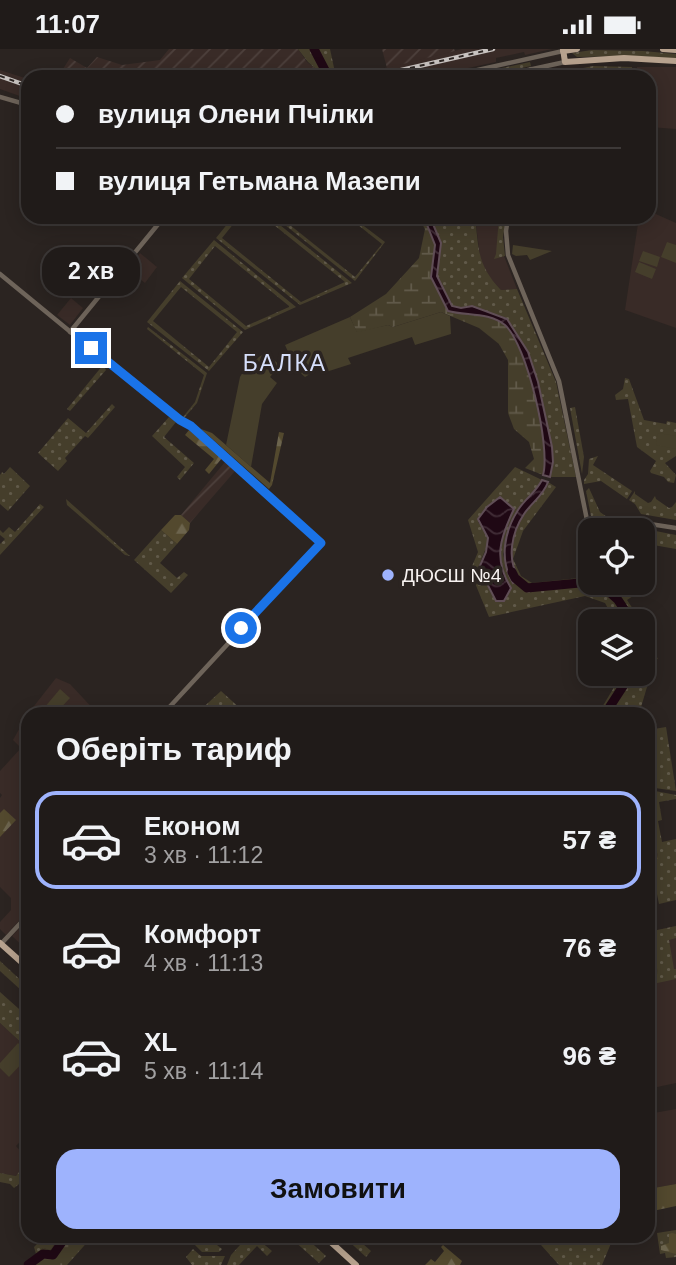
<!DOCTYPE html>
<html lang="uk">
<meta charset="utf-8">
<style>
:root{--surface:#201b19;--page:#282422;--text:#f1f3f6;--muted:#a2a1a2;--line:#3d3938;--accent:#9eb3fd}
body{margin:0;font-family:Arial,sans-serif;background:var(--page);color:var(--text);height:100vh;display:flex;flex-direction:column;font-size:26px;white-space:nowrap}
*{box-sizing:border-box;margin:0}
p{font-size:23px;color:var(--muted)}
.icon{flex:none;width:38px;height:38px;fill:none;stroke:currentColor;stroke-width:2;stroke-linecap:round;stroke-linejoin:round}
.map{position:relative;flex:1;overflow:hidden}
.panel{position:absolute;left:21px;top:658px;width:634px;height:536px;display:flex;flex-direction:column;background:var(--surface);border-radius:21px;box-shadow:0 4px 18px #0003,0 0 0 2px var(--line)}
.panel>*{flex:none}
.banner{position:absolute;left:21px;top:21px;width:635px;height:154px;border-radius:21px;box-shadow:0 4px 18px #0003,0 0 0 2px var(--line);display:grid;align-content:center;height:154px;padding:0 35px;background:var(--surface)}
.buttons{position:absolute;left:578px;top:469px;display:grid;gap:14px}
.buttons a{display:grid;place-items:center;width:77px;height:77px;border-radius:14px;background:var(--surface);box-shadow:0 4px 18px #0003,0 0 0 2px var(--line);font-size:35px}
.end{position:absolute;width:32px;height:32px;margin:-16px;border:9px solid #1a73e8;background:#fff;box-shadow:0 0 0 4px #fff}
.from{border-radius:50%}
.bubble{position:absolute;height:49px;border-radius:21px;background:var(--surface);box-shadow:0 4px 18px #0003,0 0 0 2px var(--line);font-size:23px;font-weight:700;line-height:49px;text-align:center}
.banner b{display:flex;align-items:center;gap:24px;height:66px;font-size:26px}
.banner b+b{border-top:2px solid var(--line)}
.banner i{width:18px;height:18px;background:var(--text)}
ul{padding:0;list-style:none}
li{display:flex;align-items:center;gap:21px;height:98px;margin:0 14px 10px;padding:0 21px;border:4px solid transparent;border-radius:21px}
li div{flex:1}
li b{display:block;font-size:26px}
li em{font-style:normal;font-weight:700}
li.current{border-color:var(--accent)}
li>.icon{width:63px;height:63px;stroke-width:1.5}
h2{padding:0 35px;font-size:32px;line-height:84px}
.action{display:flex;gap:14px;margin-top:auto;padding:14px 35px}
.action a{flex:1;height:80px;border-radius:21px;background:var(--accent);color:#111;font-size:28px;font-weight:700;line-height:80px;text-align:center}
.status{display:flex;justify-content:space-between;align-items:center;height:49px;padding:0 35px;background:var(--surface);direction:ltr}
.status svg{height:19px;fill:currentColor}
.map>svg:first-child{display:block}
.built{fill:#392b27}
.industrial{fill:url(#industrial-furrows)}
.grass{fill:url(#grass-dots);fill-rule:evenodd}
.forest{fill:url(#forest-firs)}
.wetland{fill:url(#wetland-marsh)}
.garden{fill:#453e2b}
.water{fill:url(#water-waves);stroke:#604e56;stroke-width:2}
.lines{fill:none;stroke-linecap:round;stroke-linejoin:round}
.river{stroke:#1f0814;stroke-width:9}
.minor{stroke:#6e645a;stroke-width:4.5}
.major{stroke:#b7a28e;stroke-width:6}
.rail-casing{stroke:#c8c3c0;stroke-width:4.5}
.rail{stroke:#2b2421;stroke-width:2;stroke-dasharray:5;stroke-linecap:butt}
.route{stroke:#1a73e8;stroke-width:9}
.poi-dot{fill:#9eb3fd;stroke:#2b2421;stroke-width:2.5}
.labels{text-anchor:middle;dominant-baseline:central;stroke-width:7;stroke-linejoin:round;paint-order:stroke}
.poi-label{font-size:19px;fill:#f7f2f0;stroke:#2b2421;text-anchor:start}
.quarter-label{font-size:23px;letter-spacing:2px;fill:#d6dffb;stroke:#2b2421}
</style>
<div class="status"><b>11:07</b><svg viewBox="0 0 49 12"><path d="M0 12V9h3v3zM5 12V6h3v6zM10 12V3h3v9zM15 12V0h3v12zM26 1h20v11H26zM47 4h2v5h-2z"/></svg></div>
<div class="map">
<svg width="676" height="1216" viewBox="0 0 676 1216">
<defs>
<pattern id="industrial-furrows" width="10" height="10" patternUnits="userSpaceOnUse" patternTransform="scale(1.75)"><rect width="10" height="10" fill="#392b27"/><path d="M-1 1l2-2M0 10L10 0M9 11l2-2" fill="none" stroke="#4d403c"/></pattern>
<pattern id="grass-dots" width="8" height="8" patternUnits="userSpaceOnUse" patternTransform="scale(1.75)"><rect width="8" height="8" fill="#453e2b"/><path d="M2 2h.1M6 6h.1" fill="none" stroke="#615a4a" stroke-width="1.8" stroke-linecap="round"/></pattern>
<pattern id="forest-firs" width="22" height="20" patternUnits="userSpaceOnUse" patternTransform="scale(1.75)"><rect width="22" height="20" fill="#53492e"/><path d="M5 1l3.5 6h-7zM16 11l3.5 6h-7z" fill="#6c644d"/></pattern>
<pattern id="wetland-marsh" width="20" height="14" patternUnits="userSpaceOnUse" patternTransform="scale(1.75)"><rect width="20" height="14" fill="#453e2b"/><path d="M1 5h8M5 5V1M11 12h8M15 12V8" fill="none" stroke="#615a4a"/></pattern>
<pattern id="water-waves" width="16" height="10" patternUnits="userSpaceOnUse" patternTransform="scale(1.75)"><rect width="16" height="10" fill="#1f0814"/><path d="M0 5q4-4 8 0t8 0" fill="none" stroke="#402c36"/></pattern>
</defs>
<rect width="100%" height="100%" fill="#2b2421"/>
<!-- built -->
<g class="built">
<polygon points="462,0 552,0 525,6 524,3 496,9 496,13 427,28 348,28"/>
<polygon points="637,18 676,18 676,80 649,78 649,28 636,28"/>
<polygon points="0,21 28,30 28,50 0,40"/>
<polygon points="649,162 676,174 676,279 625,261 639,168 649,168"/>
<polygon points="475,168 503,168 501,183 504,207 517,240 501,241 489,228 481,216"/>
<polygon points="140,204 157,218 145,234 127,220"/>
<polygon points="71,249 83,259 70,276 57,266"/>
<polygon points="56,629 70,635 98,665 28,665 28,862 6,886 0,880 0,873 11,861 11,849 0,838 0,749 2,746 0,744 0,722 21,699 13,691 27,666"/>
<polygon points="27,871 28,872 28,902 12,887"/>
<polygon points="676,877 676,1034 648,1040 648,883"/>
<polygon points="0,974 28,1000 28,1084 16,1097 28,1111 16,1127 0,1124"/>
<polygon points="676,1060 676,1135 648,1140 648,1065"/>
</g>
<!-- industrial -->
<g class="industrial">
<polygon points="169,0 298,0 307,13 317,21 319,28 58,28 70,9 87,19 97,8 122,16 160,11"/>
<polygon points="382,0 454,0 455,2 387,19"/>
<polygon points="225,413 235,422 190,474 181,466"/>
</g>
<!-- grass -->
<g class="grass">
<polygon points="298,0 330,0 336,28 319,28 317,21 308,13"/>
<polygon points="592,1 643,2 676,5 676,10 642,7 577,8 572,4"/>
<polygon points="530,13 531,17 480,28 460,28"/>
<path d="M 593,17 L 632,18 L 632,20 L 610,19 L 609,24 C 585,24 563,28 539,28 Z"/>
<polygon points="233,168 239,168 222,189 301,253 345,233 264,168 270,168 352,234 300,256 216,189"/>
<polygon points="275,168 280,168 355,228 382,195 348,168 352,168 385,193 355,232"/>
<path d="M 430,168 L 475,168 C 479,201 477,216 501,241 L 517,240 L 556,333 L 576,428 L 550,428 L 553,413 L 538,333 L 528,303 L 507,270 L 452,257 L 437,227 L 441,194 Z"/>
<polygon points="499,168 506,168 503,188 505,207 494,210 496,205"/>
<path d="M 214,191 L 296,258 L 245,281 L 182,229 ZM 215,197 L 289,257 L 289,258 L 246,277 L 189,230 Z"/>
<path d="M 180,232 L 243,283 L 209,322 L 147,273 ZM 181,238 L 237,283 L 209,318 L 153,272 Z"/>
<polygon points="148,278 207,324 197,354 185,368 183,368 195,353 204,326 147,280"/>
<polygon points="103,316 106,321 70,362 67,360"/>
<polygon points="625,329 629,330 644,371 666,375 667,372 676,374 676,407 665,414 676,426 674,434 668,433 664,428 651,424 650,422 656,412 637,398 628,350 616,351 615,346 623,340"/>
<polygon points="112,355 115,358 88,389 85,387 65,409 67,412 58,422 38,404 68,369 86,384"/>
<polygon points="575,358 584,408 582,425 570,359"/>
<polygon points="169,368 176,373 164,388 194,414 180,431 177,428 185,418 152,387"/>
<polygon points="598,407 593,416 632,442 627,450 601,432 584,435 584,431 588,425 589,410"/>
<polygon points="10,418 30,437 8,462 0,455 0,426 2,423 4,425"/>
<path d="M 515,418 L 542,431 L 514,470 L 503,505 L 508,526 L 518,529 C 506,510 512,483 524,465 C 532,453 543,447 548,433 L 556,438 L 523,482 L 513,510 L 521,527 L 532,534 L 589,528 L 590,534 L 607,534 L 611,536 L 612,534 L 626,534 L 639,543 L 627,551 L 641,572 L 615,572 L 605,554 L 585,547 L 489,568 L 470,522 L 478,503 L 468,471 ZM 514,460 C 500,489 493,510 511,539 L 491,544 L 479,519 C 483,498 496,495 478,473 Z"/>
<polygon points="589,439 600,463 614,473 602,476 591,467 586,442"/>
<polygon points="635,442 635,445 648,454 651,453 655,447 656,450 669,459 672,458 676,453 676,471 641,465 635,455 629,451"/>
<polygon points="66,450 130,507 125,506 67,456"/>
<polygon points="40,455 44,458 0,506 0,495 5,490 0,486 0,481 3,484 9,478 15,483"/>
<polygon points="635,478 676,486 676,500 642,494 642,481 634,481"/>
<polygon points="161,481 177,495 160,514 177,529 184,523 188,526 171,544 134,511"/>
<polygon points="642,574 651,595 649,606 658,609 652,617 642,614"/>
<polygon points="642,618 652,621 639,665 598,665 622,625 642,625"/>
<polygon points="221,642 243,662 240,665 196,665"/>
<polygon points="666,678 676,742 648,738 648,681"/>
<polygon points="650,741 676,746 676,750 659,753 662,771 658,772 662,793 676,790 676,851 659,855 650,811 658,809 648,756 648,742"/>
<polygon points="676,877 676,889 669,891 674,920 676,920 676,930 648,936 648,926 658,924 648,883"/>
<polygon points="0,912 27,937 22,942 0,922"/>
<polygon points="0,943 28,968 20,977 28,984 28,1000 0,974"/>
<polygon points="28,1111 28,1128 14,1139 10,1135 0,1133 0,1124 16,1127"/>
<polygon points="676,1181 676,1208 666,1209 665,1204 660,1205 657,1184"/>
<polygon points="565,1186 566,1187 614,1187 602,1216 559,1216 541,1196 544,1187"/>
<polygon points="45,1187 62,1187 50,1201 43,1199 36,1205 34,1198"/>
<polygon points="197,1187 207,1196 212,1192 222,1200 219,1203 202,1203 192,1193"/>
<polygon points="248,1187 254,1187 272,1202 267,1207 257,1197 239,1216 227,1216 231,1206"/>
<polygon points="296,1187 304,1187 326,1207 319,1214 293,1191"/>
<polygon points="343,1187 354,1187 371,1202 366,1208"/>
<polygon points="193,1200 201,1207 225,1207 221,1216 192,1216 186,1208"/>
</g>
<!-- forest -->
<g class="forest">
<polygon points="201,380 212,384 270,434 279,383 284,384 272,436 269,440"/>
<polygon points="189,381 222,409 209,425 205,421 214,410 185,386"/>
<polygon points="175,466 181,466 190,474 189,481 177,495 161,481"/>
<polygon points="648,756 658,810 648,812"/>
<polygon points="4,760 16,771 0,788 0,764"/>
<polygon points="676,1135 676,1157 648,1163 648,1140"/>
<polygon points="672,1184 676,1185 676,1205 661,1201 661,1197 669,1194 669,1185"/>
<polygon points="443,1196 462,1212 460,1216 425,1216 431,1210 435,1213 444,1202 441,1198"/>
</g>
<!-- wetland -->
<g class="wetland">
<path d="M 418,168 L 424,168 L 435,196 L 431,228 L 448,262 C 466,267 489,263 505,276 C 524,293 547,384 546,410 C 546,415 544,421 543,426 L 525,419 L 534,410 L 529,393 L 514,380 L 508,364 L 508,311 L 499,295 L 479,279 L 441,263 L 393,278 L 388,276 L 357,284 L 350,268 L 386,245 L 419,209 L 425,180 Z"/>
<polygon points="62,1187 90,1187 91,1189 67,1216 23,1216 43,1199 50,1201"/>
</g>
<!-- garden -->
<g class="garden">
<polygon points="667,193 676,196 676,214 661,208"/>
<polygon points="513,196 552,202 530,211 527,206 516,207 512,205"/>
<polygon points="643,202 660,208 657,218 639,212"/>
<polygon points="639,213 656,220 652,230 635,223"/>
<polygon points="441,263 450,267 451,285 415,296 412,288 348,309 351,315 326,323 319,312 312,316 315,322 305,328 284,309 289,305 285,296 350,268 357,283 388,276 393,278"/>
<polygon points="265,304 280,316 270,328 277,334 262,355 251,418 226,396 240,328 247,316"/>
<polygon points="658,384 676,387 676,400 656,396"/>
<polygon points="60,640 70,649 55,665 39,665"/>
<polygon points="651,889 658,924 648,926 648,890"/>
<polygon points="18,994 28,1004 28,1008 9,1028 0,1019 0,1014"/>
</g>
<!-- water -->
<g class="water">
<path d="M 424,168 L 430,168 L 441,194 L 437,227 L 452,257 L 461,259 L 472,257 L 507,270 L 528,303 L 538,333 L 552,398 L 553,413 L 550,428 L 543,426 C 551,398 527,296 505,276 C 489,263 466,267 448,262 L 431,228 L 435,196 Z"/>
<path d="M 542,431 L 548,433 C 543,447 532,453 524,465 C 512,483 506,510 519,529 L 513,534 C 499,511 504,483 518,461 C 525,450 536,443 542,431 Z"/>
<path d="M 500,448 L 514,460 C 500,489 493,510 511,539 L 504,552 L 496,552 L 479,519 L 486,503 L 488,489 L 478,470 L 487,458 Z"/>
</g>
<g class="lines">
<!-- river -->
<g class="river">
<polyline points="314,0 325,21 326,28"/>
<polyline points="512,523 515,529 527,539 590,533"/>
<polyline points="599,534 618,551 632,572"/>
<polyline points="605,665 631,625"/>
<polyline points="28,1216 43,1205 53,1206 67,1186"/>
</g>
<!-- minor -->
<g class="minor">
<polyline points="531,20 531,28"/>
<polyline points="446,28 563,2"/>
<polyline points="496,28 565,13"/>
<polyline points="0,48 28,56"/>
<polyline points="508,168 506,182 508,206 559,332 587,471 592,478 600,481"/>
<polyline points="0,225 151,349 191,377 321,494 163,665"/>
<polyline points="70,283 164,168"/>
<polyline points="611,481 637,473 676,479"/>
<polyline points="1,895 28,866"/>
</g>
<!-- major -->
<g class="major">
<polyline points="563,0 565,13 624,9 676,12"/>
<polyline points="663,0 676,1"/>
<polyline points="563,2 577,0"/>
<polyline points="0,894 28,919"/>
<polyline points="323,1186 356,1216"/>
</g>
<defs>
<g id="rail">
<polyline points="0,27 28,37"/>
<polyline points="371,28 493,0"/>
</g>
</defs>
<!-- rail casing -->
<use href="#rail" class="rail-casing"/>
<!-- rail -->
<use href="#rail" class="rail"/>
</g>
<g class="lines">
<!-- route -->
<polyline class="route" points="91,299 180,371 191,377 321,494 241,579"/>
</g>
<!-- markers -->
<circle class="poi-dot" cx="388" cy="526" r="7"/>
<g class="labels">
<!-- poi labels -->
<g class="poi-label">
<text x="402" y="526">ДЮСШ №4</text>
</g>
<!-- quarter labels -->
<g class="quarter-label">
<text x="285" y="314">БАЛКА</text>
</g>
</g>
</svg>
<div class="buttons">
<a><svg class="icon" aria-label="locate" viewBox="0 0 24 24"><circle cx="12" cy="12" r="6"/><path d="M12 2v4M12 18v4M2 12h4M18 12h4"/></svg></a>
<a><svg class="icon" aria-label="layers" viewBox="0 0 24 24"><path d="M12 4l9 5-9 5-9-5zM3 14l9 5 9-5"/></svg></a>
</div>
<i class="end from" style="left:241px;top:579px"></i>
<i class="end" style="left:91px;top:299px"></i>
<div class="bubble" style="left:42px;top:198px;width:98px">2 хв</div>
<div class="banner">
<b><i class="from"></i>вулиця Олени Пчілки</b>
<b><i></i>вулиця Гетьмана Мазепи</b>
</div>
<section class="panel">
<h2>Оберіть тариф</h2>
<ul>
<li class="current"><svg class="icon" aria-label="car" viewBox="0 0 24 24"><path d="M5 17H2v-5l4-1 3-4h7l3 4 3 1v5h-3M9 17h6M6 11h13"/><circle cx="7" cy="17" r="2"/><circle cx="17" cy="17" r="2"/></svg><div><b>Економ</b><p>3 хв · 11:12</p></div><em>57 ₴</em></li>
<li><svg class="icon" aria-label="car" viewBox="0 0 24 24"><path d="M5 17H2v-5l4-1 3-4h7l3 4 3 1v5h-3M9 17h6M6 11h13"/><circle cx="7" cy="17" r="2"/><circle cx="17" cy="17" r="2"/></svg><div><b>Комфорт</b><p>4 хв · 11:13</p></div><em>76 ₴</em></li>
<li><svg class="icon" aria-label="car" viewBox="0 0 24 24"><path d="M5 17H2v-5l4-1 3-4h7l3 4 3 1v5h-3M9 17h6M6 11h13"/><circle cx="7" cy="17" r="2"/><circle cx="17" cy="17" r="2"/></svg><div><b>XL</b><p>5 хв · 11:14</p></div><em>96 ₴</em></li>
</ul>
<div class="action"><a>Замовити</a></div>
</section>
</div>
